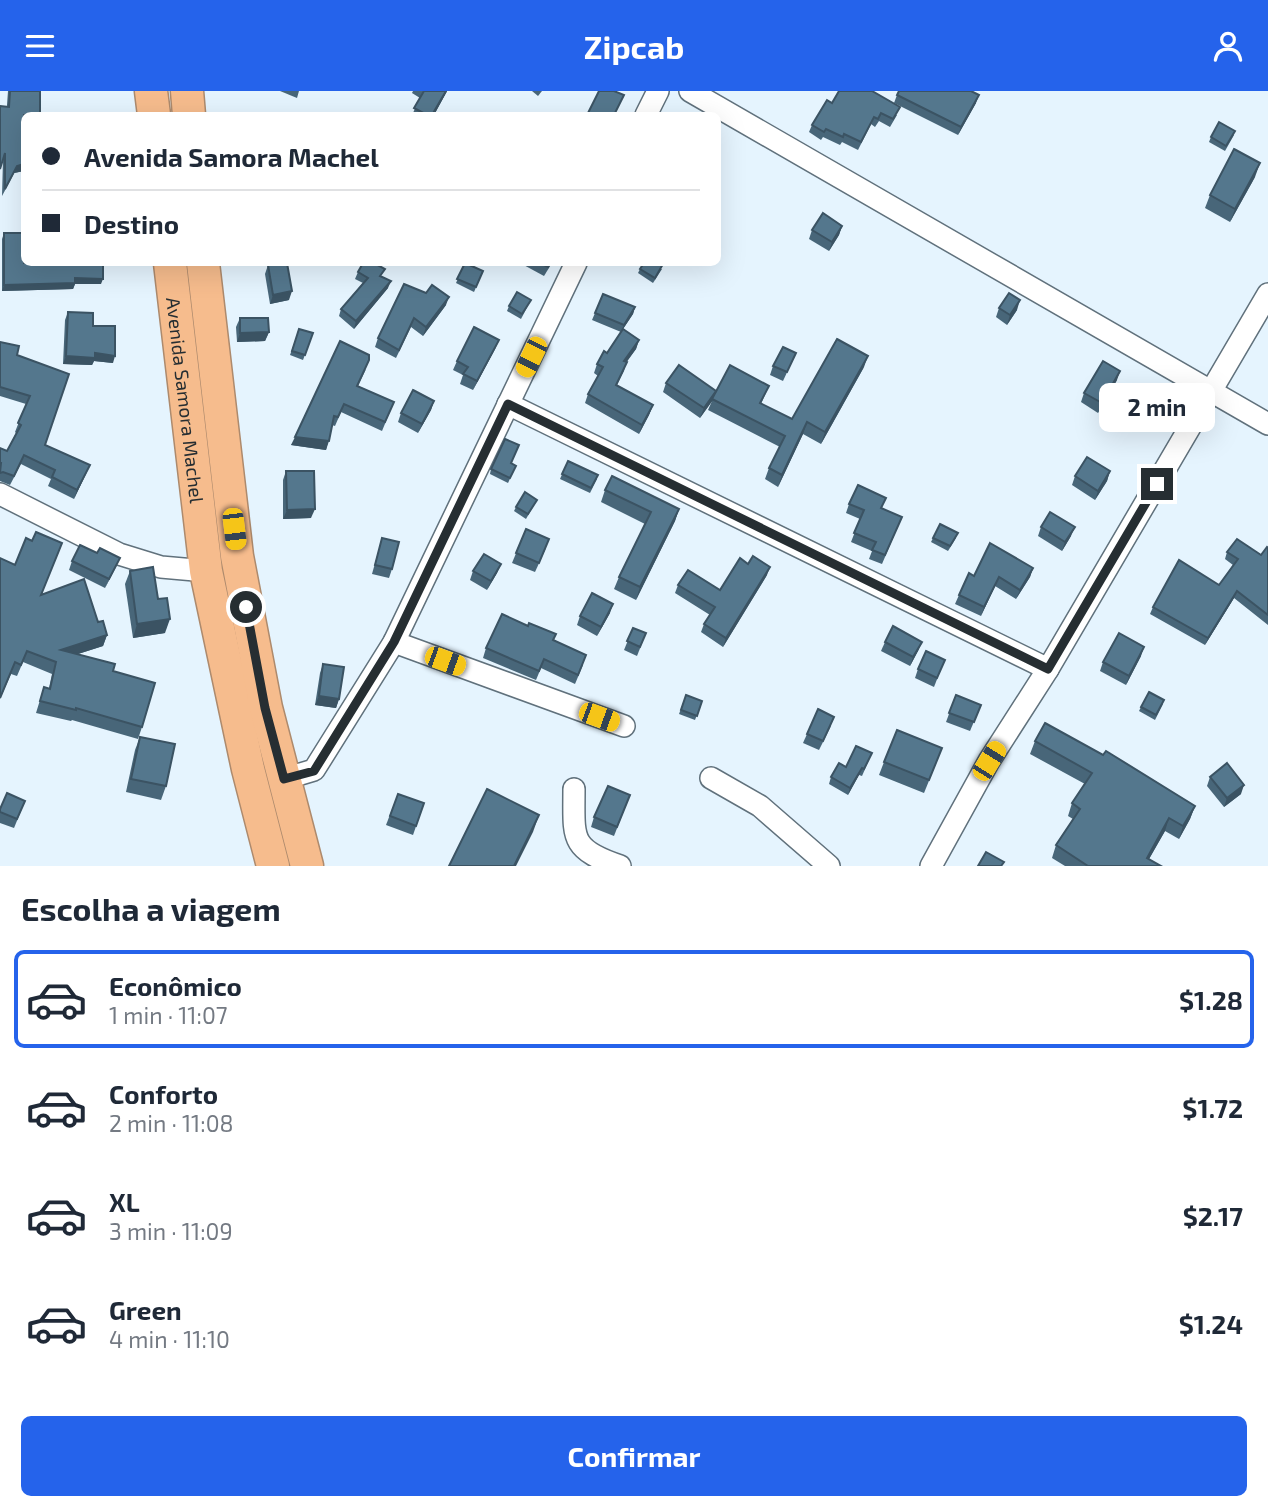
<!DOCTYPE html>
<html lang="pt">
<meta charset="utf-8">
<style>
:root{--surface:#fff;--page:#f6f6f7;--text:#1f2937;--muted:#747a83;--line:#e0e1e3;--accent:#2563eb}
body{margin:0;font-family:"Exo 2",sans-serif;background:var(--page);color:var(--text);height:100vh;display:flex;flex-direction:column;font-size:26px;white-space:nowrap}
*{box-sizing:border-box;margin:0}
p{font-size:23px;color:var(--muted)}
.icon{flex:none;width:38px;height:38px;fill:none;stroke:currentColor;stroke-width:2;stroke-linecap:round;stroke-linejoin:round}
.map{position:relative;height:775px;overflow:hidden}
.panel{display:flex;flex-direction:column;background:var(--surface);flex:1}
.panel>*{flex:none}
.banner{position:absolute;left:21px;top:21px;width:700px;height:154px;border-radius:10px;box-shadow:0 7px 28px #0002;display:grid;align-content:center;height:154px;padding:0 21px;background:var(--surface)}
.end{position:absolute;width:32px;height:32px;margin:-16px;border:9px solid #262e32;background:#fff;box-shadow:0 0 0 4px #fff}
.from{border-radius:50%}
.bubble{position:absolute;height:49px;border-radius:10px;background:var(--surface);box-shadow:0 7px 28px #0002;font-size:23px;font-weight:700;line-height:49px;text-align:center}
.car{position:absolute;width:21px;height:42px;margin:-21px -10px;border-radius:9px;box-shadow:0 0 5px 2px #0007;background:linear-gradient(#f5c518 24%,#345 0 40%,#f5c518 0 76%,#345 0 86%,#f5c518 0)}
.banner b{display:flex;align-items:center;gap:24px;height:66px;font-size:26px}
.banner b+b{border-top:2px solid var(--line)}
.banner i{width:18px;height:18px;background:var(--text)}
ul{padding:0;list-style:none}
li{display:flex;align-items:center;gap:21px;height:98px;margin:0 14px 10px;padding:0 7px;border:4px solid transparent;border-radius:10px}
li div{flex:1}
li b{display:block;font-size:26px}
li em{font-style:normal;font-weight:700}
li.current{border-color:var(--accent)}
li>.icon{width:63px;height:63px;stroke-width:1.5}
h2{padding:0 21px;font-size:32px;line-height:84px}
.primary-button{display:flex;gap:14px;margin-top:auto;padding:14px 21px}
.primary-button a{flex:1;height:80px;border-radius:10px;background:var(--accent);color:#fff;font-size:28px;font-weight:700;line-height:80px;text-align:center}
header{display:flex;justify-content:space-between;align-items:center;height:91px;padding:0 21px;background:var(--accent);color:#fff;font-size:32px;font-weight:700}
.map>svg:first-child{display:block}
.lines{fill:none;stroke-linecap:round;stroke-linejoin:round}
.minor-casing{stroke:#60717c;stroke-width:24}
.highway-casing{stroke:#ad8a6d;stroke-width:35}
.minor{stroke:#fff;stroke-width:21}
.highway{stroke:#f6bc8d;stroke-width:32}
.wall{fill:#486679}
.shaded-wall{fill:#3b5363}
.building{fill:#54778d;stroke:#3b5363;stroke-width:2}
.route{stroke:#262e32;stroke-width:9}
.labels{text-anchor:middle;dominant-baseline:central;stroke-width:7;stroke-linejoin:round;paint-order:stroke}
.street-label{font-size:19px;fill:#262e32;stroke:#fff}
</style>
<header><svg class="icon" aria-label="menu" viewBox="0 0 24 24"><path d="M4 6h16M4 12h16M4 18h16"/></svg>Zipcab<svg class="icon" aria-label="person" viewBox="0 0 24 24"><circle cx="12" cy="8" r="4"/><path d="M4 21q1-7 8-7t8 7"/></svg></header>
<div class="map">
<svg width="1268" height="775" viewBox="0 0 1268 775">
<rect width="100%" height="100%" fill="#e5f4fe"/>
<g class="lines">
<defs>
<g id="minor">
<polyline points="690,0 1268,333"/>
<polyline points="646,24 658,0"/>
<polyline points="508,313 1048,578"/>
<polyline points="0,403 119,463 161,476 206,480"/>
<polyline points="394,551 624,635"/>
<polyline points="711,687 760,715 829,775"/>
<polyline points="284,688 314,679 394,551 576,172"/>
<path d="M 574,698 C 574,747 569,758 620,775"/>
<polyline points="931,775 989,670 1048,578 1268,203"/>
</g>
<g id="highway">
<polyline points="151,0 154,24"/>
<polyline points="187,0 189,24"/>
<path id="s1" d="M 170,172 L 206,480 L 248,678 L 273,775"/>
<polyline points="203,172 237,465 266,617 307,775"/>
</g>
</defs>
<!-- minor casing -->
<use href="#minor" class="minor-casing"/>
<!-- highway casing -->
<use href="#highway" class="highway-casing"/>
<!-- minor -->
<use href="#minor" class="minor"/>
<!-- highway -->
<use href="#highway" class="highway"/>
</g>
<!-- wall -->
<g class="wall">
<polygon points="8,0 40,0 24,24 24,80 14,82 2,105 3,69"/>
<polygon points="280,0 299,0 297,7"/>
<polygon points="413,0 447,0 434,24 412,24 420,7 412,2"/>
<polygon points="532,0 542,0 538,5"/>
<polygon points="897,4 976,12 958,44 894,12"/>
<polygon points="832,12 897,24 890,36 879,30 875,36 871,33 858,59 842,51 840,54 823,46 821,49 809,41 812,34"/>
<polygon points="1234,44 1225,60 1209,51 1211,46"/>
<polygon points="1255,86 1230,131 1205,117 1210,104"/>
<polygon points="842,135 839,144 829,160 809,148 812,139"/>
<polygon points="4,142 101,193 75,193 73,198 2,200 2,148"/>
<polygon points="465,172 483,180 474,201 456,192"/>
<polygon points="520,172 552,172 544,185"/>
<polygon points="268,174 289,209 270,213 265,183"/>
<polygon points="640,178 662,178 653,192 638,182"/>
<polygon points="358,181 381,186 388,197 354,238 339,225 341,218 363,192 355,188"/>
<polygon points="426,202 446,214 423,245 411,236 396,267 375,256 378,247"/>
<polygon points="531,209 521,228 507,220 509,215"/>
<polygon points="635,216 633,223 623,238 639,249 636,258 626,271 624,280 617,294 653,314 649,324 639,343 585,312 588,303 598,285 594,282 597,273 607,262 621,241 592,229 595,222"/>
<polygon points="999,217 1017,219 1007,234 996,226"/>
<polygon points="68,221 93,235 113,272 94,270 92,274 63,273 65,229"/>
<polygon points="240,227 269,241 265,250 237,251 236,236"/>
<polygon points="299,238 313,242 303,269 290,264"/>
<polygon points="499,249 495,258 473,299 460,293 463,284 453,279 457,270"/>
<polygon points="0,251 17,264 45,354 90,374 74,408 48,395 51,388 21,373 10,394 0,390 0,357 7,360 16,342 15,341 26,313 0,305"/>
<polygon points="796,262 783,290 770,284 773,275"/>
<polygon points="864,276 821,353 803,343 778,396 765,388 769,377 780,356 708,319 712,310 700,327 663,301 666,292 716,300 714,306 769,295 761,313 792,328"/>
<polygon points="366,278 358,295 394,311 382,340 341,321 335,335 332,334 326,359 291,354"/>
<polygon points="1117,289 1098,322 1081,311 1084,302"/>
<polygon points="434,310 431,319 418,342 398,331 401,322"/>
<polygon points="568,370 597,388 590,402 560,388"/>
<polygon points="511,372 514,379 508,392 490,383 491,378"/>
<polygon points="286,380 311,427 283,428 283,389"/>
<polygon points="1110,380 1107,390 1095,409 1072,394 1075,385"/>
<polygon points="605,399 679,418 675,430 636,509 614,498 619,486 645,433 601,411"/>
<polygon points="537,409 526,428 514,420 516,416"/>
<polygon points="849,413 882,418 902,426 882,473 869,468 872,460 851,451 860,428 846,422"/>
<polygon points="1041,436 1071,445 1062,460 1038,445"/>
<polygon points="526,438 546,457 535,481 512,472"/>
<polygon points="382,447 392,478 389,487 372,483"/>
<polygon points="933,447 956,447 948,460 931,451"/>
<polygon points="1268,457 1268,534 1234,507 1205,554 1150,523 1153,516 1219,494 1233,474 1225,468 1227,461 1261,464"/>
<polygon points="97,462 120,467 105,497 69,479 72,470"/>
<polygon points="501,473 497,482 487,499 470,489 473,480"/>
<polygon points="1033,477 1030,486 1016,508 995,495 981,525 955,513 959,504 974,485"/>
<polygon points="130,480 158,508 165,542 133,547 125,493"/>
<polygon points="767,484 723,556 701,541 704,533 710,524 675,502 678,494 720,499"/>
<polygon points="41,503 98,531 107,544 103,555 78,563 113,580 142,636 138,648 72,629 71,630 36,622 44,596 49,597 52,583 23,571 17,585 11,583 0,608"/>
<polygon points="610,522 597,545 577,534 580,525"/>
<polygon points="633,537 646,542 637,565 624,559"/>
<polygon points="554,549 583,574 575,593 541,577 536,589 483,567 486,557"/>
<polygon points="885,551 922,551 918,560 910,575 881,560"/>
<polygon points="1141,565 1126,594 1100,580 1103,571"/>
<polygon points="323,573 339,608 336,617 315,614 320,582"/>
<polygon points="918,578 941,578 934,596 915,587"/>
<polygon points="686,604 702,610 695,629 679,623"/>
<polygon points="956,604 981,614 970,640 946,631"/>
<polygon points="1163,613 1155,629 1139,620 1141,616"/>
<polygon points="831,635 819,659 803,652 807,643"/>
<polygon points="140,646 166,695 161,709 126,701 135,659"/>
<polygon points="1035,650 1195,715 1190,728 1179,748 1165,740 1149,768 1161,775 1065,775 1052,767 1056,754 1073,728 1068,725 1072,712 1085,693 1030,663"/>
<polygon points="869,669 862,685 859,684 848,704 829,693 831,686 846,676"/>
<polygon points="937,670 924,702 879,684 884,671"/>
<polygon points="1210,686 1241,703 1224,716 1207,695"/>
<polygon points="398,703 424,712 413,744 386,734"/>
<polygon points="630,704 614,745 591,736 594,726"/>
<polygon points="25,710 14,737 0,732 0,718"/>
</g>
<!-- shaded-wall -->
<g class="shaded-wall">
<polygon points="446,0 447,0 446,2 434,24 432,24"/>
<polygon points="979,4 976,12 958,44 961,36"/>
<polygon points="1260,72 1255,86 1230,131 1235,118"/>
<polygon points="24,73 24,80 14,82 2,105 17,75"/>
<polygon points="842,135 839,144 829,160 832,151"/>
<polygon points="75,187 103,188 101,193 75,193 73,198 2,200 4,194"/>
<polygon points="391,190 388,197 354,238 356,230"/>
<polygon points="292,200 289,209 270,213 273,204"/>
<polygon points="449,206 446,214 423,245 426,236"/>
<polygon points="1020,209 1017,219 1007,234 1010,224"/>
<polygon points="635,216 633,223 621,241 624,234"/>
<polygon points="269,241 265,250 237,251 240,242"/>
<polygon points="499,249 495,258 473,299 477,290"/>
<polygon points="639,249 636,258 621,279 624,270"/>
<polygon points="95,262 115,265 113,272 94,270 92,274 63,273 66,265"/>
<polygon points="868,265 864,276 821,353 825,341"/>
<polygon points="1120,280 1117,289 1098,322 1102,312"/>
<polygon points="716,300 713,309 700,327 704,317"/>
<polygon points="434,310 431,319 418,342 422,333"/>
<polygon points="653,314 649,324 639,343 642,334"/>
<polygon points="807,331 803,343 778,396 782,384"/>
<polygon points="295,346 329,350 326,359 291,354"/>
<polygon points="90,374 86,383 74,408 77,399"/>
<polygon points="1110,380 1107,390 1095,409 1098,400"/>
<polygon points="315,418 311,427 283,428 287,419"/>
<polygon points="679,418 675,430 636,509 640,496"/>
<polygon points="1075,436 1071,445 1062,460 1065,451"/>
<polygon points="120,467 116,476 105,497 109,488"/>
<polygon points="501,473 497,482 487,499 491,490"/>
<polygon points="770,476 767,484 723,556 726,547"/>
<polygon points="1033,477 1030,486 1016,508 1020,499"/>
<polygon points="999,486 995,495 981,525 984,516"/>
<polygon points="1237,500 1234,507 1205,554 1208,547"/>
<polygon points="613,513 610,522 597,545 601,536"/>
<polygon points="170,528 165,542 133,547 137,533"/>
<polygon points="107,544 103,555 56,570 61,559"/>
<polygon points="922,551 918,560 910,575 913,566"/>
<polygon points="1144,556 1141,565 1126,594 1129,585"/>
<polygon points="319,605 339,608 336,617 315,614"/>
<polygon points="862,677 859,684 848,704 850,697"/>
<polygon points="1244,694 1241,703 1224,716 1227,707"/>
<polygon points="1195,715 1190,728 1179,748 1183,735"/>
<polygon points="539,724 533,741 516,775 514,775"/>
<polygon points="1169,727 1165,740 1145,775 1147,767"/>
</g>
<!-- building -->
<g class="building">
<polygon points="10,0 40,0 40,24 24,24 24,73 17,75 5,98 5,62 0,78 0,15 9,16"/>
<polygon points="424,0 446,0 432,24 427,24 414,17"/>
<polygon points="599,0 614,0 624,4 614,24 587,24"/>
<polygon points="839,0 872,0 900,16 893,28 881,22 878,28 874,26 861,51 844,43 843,46 826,38 824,41 812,34 827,9 832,12"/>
<polygon points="899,0 971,0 979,4 961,36 897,4"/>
<polygon points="1219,31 1235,40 1226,55 1211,46"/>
<polygon points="1234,58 1260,72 1235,118 1210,104"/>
<polygon points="823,122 842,135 832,151 812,139"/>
<polygon points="4,142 24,142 24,172 103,172 103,188 75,187 75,192 4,194"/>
<polygon points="282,172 287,172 292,200 273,204 268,174"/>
<polygon points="363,172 374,172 385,178 380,185 391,190 356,230 341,218 368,187 358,181"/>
<polygon points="465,172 483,180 476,196 457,188"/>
<polygon points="540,172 550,172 548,176"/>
<polygon points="644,172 661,172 663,173 655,187 640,178"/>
<polygon points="404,193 426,202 432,194 449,206 426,236 414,227 399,259 378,247"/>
<polygon points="517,201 531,209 522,223 509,215"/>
<polygon points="1009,202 1020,209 1010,224 999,217"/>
<polygon points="603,203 635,216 624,234 595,222"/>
<polygon points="68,221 93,222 93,235 115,235 115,265 95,262 95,267 66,265"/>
<polygon points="240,227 268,227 269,241 240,242"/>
<polygon points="474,236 499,249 477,290 463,283 468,276 457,270"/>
<polygon points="299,238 313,242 305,264 292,260"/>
<polygon points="623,238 639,249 624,270 627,271 616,294 653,314 642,334 588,303 603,276 597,273 604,260 607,262"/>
<polygon points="837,248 868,265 825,341 807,331 782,384 769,377 785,345 712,308 730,274 769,295 760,312 792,328"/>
<polygon points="340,250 369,264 369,269 357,295 394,311 385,331 344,313 338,326 334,325 329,350 295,346"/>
<polygon points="0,251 19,255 17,264 69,283 45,354 90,374 77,399 52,386 55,379 24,364 14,385 3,381 0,382 1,372 0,372 0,357 7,360 21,334 18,332 30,305 0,296"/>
<polygon points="783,256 796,262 787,281 773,275"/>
<polygon points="1103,270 1120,280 1102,312 1084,302"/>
<polygon points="679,274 716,300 704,317 666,292"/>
<polygon points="413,299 434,310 422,333 401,322"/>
<polygon points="505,348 519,354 511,372 516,375 510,387 491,378"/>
<polygon points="1087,366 1110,380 1098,400 1075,385"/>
<polygon points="568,370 598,384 591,397 562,383"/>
<polygon points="286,380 314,380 315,418 287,419"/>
<polygon points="612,385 679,418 640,496 619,486 651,421 605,399"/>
<polygon points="858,394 886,407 881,417 902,426 885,464 872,459 876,451 854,442 864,419 849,413"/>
<polygon points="525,401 537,409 528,423 516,416"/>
<polygon points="1050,421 1075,436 1065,451 1041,436"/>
<polygon points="940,433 958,442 950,455 933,447"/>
<polygon points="526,438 549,448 539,472 516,462"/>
<polygon points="36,441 62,452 41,504 84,488 98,531 103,530 107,544 61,559 115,573 113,580 155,592 142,636 76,617 76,619 40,610 44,596 50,598 56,571 27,560 21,574 15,571 0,607 0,467 15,474 26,447 32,450"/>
<polygon points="382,447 399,451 392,478 375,474"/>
<polygon points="1237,448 1261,464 1267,456 1268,457 1268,524 1237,500 1208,547 1153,516 1179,469 1219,494 1238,468 1227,461"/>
<polygon points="990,452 1033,477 1020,499 999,486 984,516 959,504 969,482 974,485"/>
<polygon points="80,454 97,462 100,457 120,467 109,488 72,470"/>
<polygon points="484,463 501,473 491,490 473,480"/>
<polygon points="753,465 770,476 726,547 704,533 715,516 678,494 688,479 720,499 740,467 748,473"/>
<polygon points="153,476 158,508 167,507 170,528 137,533 130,480"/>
<polygon points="592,502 613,513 601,536 580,525"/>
<polygon points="502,523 528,535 529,532 556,543 553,549 586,564 578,584 544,568 539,580 486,557"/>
<polygon points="893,535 922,551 913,566 885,551"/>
<polygon points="633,537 646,542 640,556 627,550"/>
<polygon points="1119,542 1144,556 1129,585 1103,571"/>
<polygon points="926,560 945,569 937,587 918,578"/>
<polygon points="323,573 344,576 339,608 319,605"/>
<polygon points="1149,601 1164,609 1156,624 1141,616"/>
<polygon points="686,604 702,610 697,625 681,619"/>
<polygon points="956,604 981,614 974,631 949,622"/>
<polygon points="818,618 834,626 823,650 807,643"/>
<polygon points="1045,632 1103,664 1106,660 1195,715 1183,735 1169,727 1147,767 1161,775 1088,775 1056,754 1080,718 1072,712 1092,682 1035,650"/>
<polygon points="897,639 942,657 929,689 884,671"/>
<polygon points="140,646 175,653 166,695 131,688"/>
<polygon points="856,655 872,662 864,678 862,677 850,697 831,686 839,672 846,676"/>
<polygon points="1227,672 1244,694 1227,707 1210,686"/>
<polygon points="608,695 630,704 617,736 594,726"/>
<polygon points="487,698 539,724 514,775 449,775"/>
<polygon points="7,702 25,710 17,728 0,721 0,718"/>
<polygon points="398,703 424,712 416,735 390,725"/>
<polygon points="986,761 1004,771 1001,775 978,775"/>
</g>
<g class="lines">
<!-- route -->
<polyline class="route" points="246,516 265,617 284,688 314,680 394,551 508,313 1048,578 1157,393"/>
</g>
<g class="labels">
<!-- street labels -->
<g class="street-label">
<text stroke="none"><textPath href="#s1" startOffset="138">Avenida Samora Machel</textPath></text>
</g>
</g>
</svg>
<i class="end from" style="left:246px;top:516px"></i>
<i class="end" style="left:1157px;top:393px"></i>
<div class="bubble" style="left:1099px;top:292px;width:116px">2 min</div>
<i class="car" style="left:531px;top:266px;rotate:206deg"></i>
<i class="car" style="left:234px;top:438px;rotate:173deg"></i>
<i class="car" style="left:445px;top:570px;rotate:110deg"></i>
<i class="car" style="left:599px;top:626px;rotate:110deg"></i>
<i class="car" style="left:989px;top:670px;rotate:32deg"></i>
<div class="banner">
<b><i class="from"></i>Avenida Samora Machel</b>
<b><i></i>Destino</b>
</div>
</div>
<section class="panel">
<h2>Escolha a viagem</h2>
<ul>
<li class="current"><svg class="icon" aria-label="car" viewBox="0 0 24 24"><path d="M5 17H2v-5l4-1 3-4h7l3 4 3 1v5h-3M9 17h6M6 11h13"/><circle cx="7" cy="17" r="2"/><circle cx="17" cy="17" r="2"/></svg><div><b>Econômico</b><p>1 min · 11:07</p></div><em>$1.28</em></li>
<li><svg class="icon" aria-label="car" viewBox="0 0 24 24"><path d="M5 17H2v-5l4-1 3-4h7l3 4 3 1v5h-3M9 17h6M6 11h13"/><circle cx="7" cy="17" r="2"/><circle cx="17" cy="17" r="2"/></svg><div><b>Conforto</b><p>2 min · 11:08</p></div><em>$1.72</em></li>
<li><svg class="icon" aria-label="car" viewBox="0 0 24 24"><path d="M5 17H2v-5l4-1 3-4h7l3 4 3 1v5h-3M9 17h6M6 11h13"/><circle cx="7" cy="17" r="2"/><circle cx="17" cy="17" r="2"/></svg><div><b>XL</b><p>3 min · 11:09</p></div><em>$2.17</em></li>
<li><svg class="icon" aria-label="car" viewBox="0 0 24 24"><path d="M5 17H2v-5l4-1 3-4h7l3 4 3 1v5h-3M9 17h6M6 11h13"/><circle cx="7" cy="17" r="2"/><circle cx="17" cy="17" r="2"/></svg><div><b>Green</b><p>4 min · 11:10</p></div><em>$1.24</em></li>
</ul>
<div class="primary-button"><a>Confirmar</a></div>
</section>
